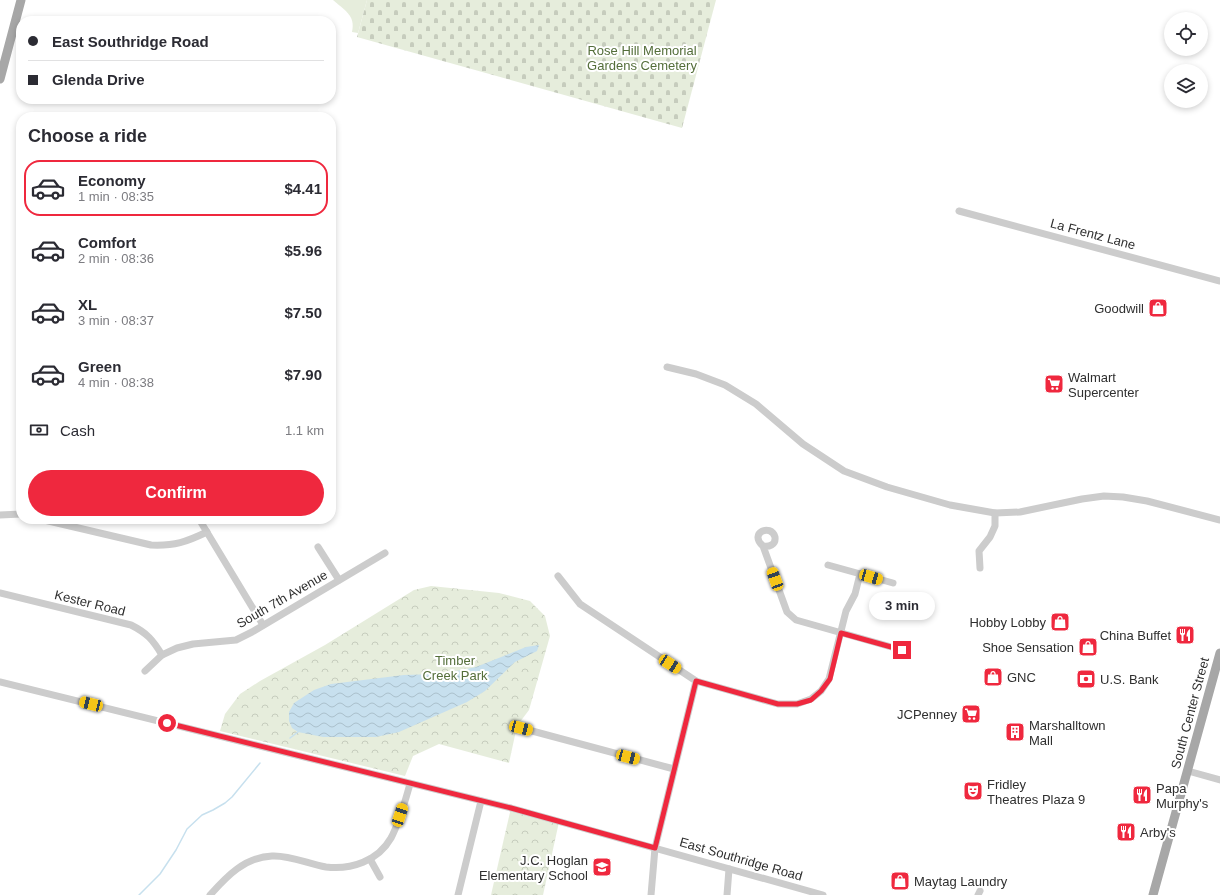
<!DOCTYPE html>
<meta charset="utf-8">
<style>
:root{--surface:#fff;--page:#f2f2f3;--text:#2b2b33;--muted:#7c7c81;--line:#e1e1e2;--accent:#ef283e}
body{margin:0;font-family:Arial,sans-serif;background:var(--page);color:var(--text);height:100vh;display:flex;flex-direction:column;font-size:15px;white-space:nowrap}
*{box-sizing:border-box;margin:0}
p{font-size:13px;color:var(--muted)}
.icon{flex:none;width:22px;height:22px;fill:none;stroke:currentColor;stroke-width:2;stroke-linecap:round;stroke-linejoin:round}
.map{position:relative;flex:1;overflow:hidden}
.details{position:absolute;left:16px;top:112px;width:320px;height:412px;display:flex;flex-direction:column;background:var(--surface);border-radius:16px;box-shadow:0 2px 6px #0003}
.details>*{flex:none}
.hud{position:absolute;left:16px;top:16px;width:320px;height:88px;border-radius:16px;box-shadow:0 2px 6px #0003;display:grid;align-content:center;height:88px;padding:0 12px;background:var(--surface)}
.fabs{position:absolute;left:1164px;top:12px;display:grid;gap:8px}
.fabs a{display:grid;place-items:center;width:44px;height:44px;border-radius:50%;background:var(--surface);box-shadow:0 2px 6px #0003;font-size:20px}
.end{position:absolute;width:18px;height:18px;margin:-9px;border:5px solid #ef283e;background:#fff;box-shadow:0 0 0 2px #fff}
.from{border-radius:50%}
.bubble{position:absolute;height:28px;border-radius:14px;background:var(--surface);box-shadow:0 2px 6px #0003;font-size:13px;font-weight:700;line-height:28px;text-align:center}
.car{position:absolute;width:12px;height:24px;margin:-12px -6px;border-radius:5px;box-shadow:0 0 3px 1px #0007;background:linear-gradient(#f5c518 24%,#345 0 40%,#f5c518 0 76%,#345 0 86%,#f5c518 0)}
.hud b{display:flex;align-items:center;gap:14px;height:38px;font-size:15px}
.hud b+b{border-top:1px solid var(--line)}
.hud i{width:10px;height:10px;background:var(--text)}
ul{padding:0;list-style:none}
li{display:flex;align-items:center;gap:12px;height:56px;margin:0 8px 6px;padding:0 4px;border:2px solid transparent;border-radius:16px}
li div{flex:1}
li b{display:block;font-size:15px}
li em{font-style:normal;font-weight:700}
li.active{border-color:var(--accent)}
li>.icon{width:36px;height:36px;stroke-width:1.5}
h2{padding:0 12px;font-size:18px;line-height:48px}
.pay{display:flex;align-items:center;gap:10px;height:44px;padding:0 12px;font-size:15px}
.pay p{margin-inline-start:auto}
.primary-button{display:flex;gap:8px;margin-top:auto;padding:8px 12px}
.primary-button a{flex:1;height:46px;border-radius:24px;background:var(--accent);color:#fff;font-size:16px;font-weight:700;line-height:46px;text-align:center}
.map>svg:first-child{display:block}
.grass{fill:#e6eddc}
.forest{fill:url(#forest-crowns)}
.cemetery{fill:url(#cemetery-stones)}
.water{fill:url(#water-waves)}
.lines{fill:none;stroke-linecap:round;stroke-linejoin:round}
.stream{stroke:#c7e0ee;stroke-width:1.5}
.minor{stroke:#ccc;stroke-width:7}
.major{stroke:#a7a7a7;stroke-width:9}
.route{stroke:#ef283e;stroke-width:5}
.labels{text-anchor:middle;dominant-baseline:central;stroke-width:4;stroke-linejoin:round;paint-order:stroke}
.park-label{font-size:13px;fill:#546e3a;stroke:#fff}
.street-label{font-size:13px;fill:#2f2f2f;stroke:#fff}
.poi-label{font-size:13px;fill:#2f2f2f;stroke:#fff;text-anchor:start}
</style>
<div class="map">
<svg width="1220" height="895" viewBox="0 0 1220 895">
<defs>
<pattern id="forest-crowns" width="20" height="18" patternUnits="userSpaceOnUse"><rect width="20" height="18" fill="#e6eddc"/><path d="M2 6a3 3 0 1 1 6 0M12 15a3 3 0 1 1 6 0" fill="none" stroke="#c6ccbd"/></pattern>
<pattern id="cemetery-stones" width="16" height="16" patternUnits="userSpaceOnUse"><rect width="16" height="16" fill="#e6eddc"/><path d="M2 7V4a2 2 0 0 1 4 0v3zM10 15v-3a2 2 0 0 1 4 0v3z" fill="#c6ccbd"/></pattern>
<pattern id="water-waves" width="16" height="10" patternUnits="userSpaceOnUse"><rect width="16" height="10" fill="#c7e0ee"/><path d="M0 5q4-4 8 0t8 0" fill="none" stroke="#abc0cc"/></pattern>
</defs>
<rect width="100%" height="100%" fill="#fff"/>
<!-- grass -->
<path class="grass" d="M 333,0 L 367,0 L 358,33 L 352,32 C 356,15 344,10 333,0 Z"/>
<!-- forest -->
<g class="forest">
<polygon points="431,586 499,593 530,601 545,616 550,636 529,710 517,726 509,763 439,744 413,756 405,776 220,731 225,714 240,694 260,681 325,645 414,590"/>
<polygon points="511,808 559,822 543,895 491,895"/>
</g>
<!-- cemetery -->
<polygon class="cemetery" points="367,0 716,0 682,128 357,37"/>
<!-- water -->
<polygon class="water" points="539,645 537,651 515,662 485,691 467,702 399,732 376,737 323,737 298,732 292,728 289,721 289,712 294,703 314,690 331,684 404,675 437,674 462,670 476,667 526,647"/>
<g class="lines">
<!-- stream -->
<g class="stream">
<polyline points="290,738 298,732"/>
<polyline points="139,895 160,874 176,850 187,829 202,815 213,810 225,803 232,797 260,763"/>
</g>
<!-- minor -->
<g class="minor">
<polyline points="959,211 1220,281"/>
<polyline points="667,367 696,374 725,385 756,404 803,444 844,471 887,487 950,505 995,513 1020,512 1082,499 1104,496 1123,497 1147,501 1220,520"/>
<polyline points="0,515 21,514"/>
<path d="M 40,519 L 151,545 C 175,546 186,542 207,532"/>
<polyline points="199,519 263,625"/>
<path d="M 763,546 C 769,547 776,545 775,537 C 771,523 748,533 763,546 L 787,612 L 796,620 L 902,650"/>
<polyline points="318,547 339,580"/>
<polyline points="828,565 893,583"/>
<polyline points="980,568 979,551 990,537 995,526 995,513"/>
<polyline points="558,576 580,604 696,681 778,704 797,704 811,699 821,691 829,679 846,611 855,594 860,574"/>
<path d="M 0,593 L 131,625 C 147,633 153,640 162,655"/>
<polyline points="145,671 162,655 177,648 193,644 236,640 252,632 385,553"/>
<polyline points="0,682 511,808 823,895"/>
<polyline points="521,728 674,769"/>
<polyline points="1188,771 1220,780"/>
<polyline points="370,859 380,877"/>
<path d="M 210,895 C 227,876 245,857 272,856 C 290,855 308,864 326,867 C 351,870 378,861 391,838 C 400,821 405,801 410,784"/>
<polyline points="458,895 481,801"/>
<polyline points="651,895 655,848 696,681"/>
<polyline points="727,895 729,869"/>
<polyline points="978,895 980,891"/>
</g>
<!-- major -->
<g class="major">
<polyline points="0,79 21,0"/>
<polyline points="1153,895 1220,653"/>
</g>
</g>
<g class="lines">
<!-- route -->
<polyline class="route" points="167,723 511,808 655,848 696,681 778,704 797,704 811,700 821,691 830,679 841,633 902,650"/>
</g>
<!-- icons -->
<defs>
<symbol id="shop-square" viewBox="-11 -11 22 22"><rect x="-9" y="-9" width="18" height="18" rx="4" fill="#ef283e" stroke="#fff"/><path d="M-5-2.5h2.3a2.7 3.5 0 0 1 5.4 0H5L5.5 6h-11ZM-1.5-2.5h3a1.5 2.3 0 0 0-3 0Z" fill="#fff"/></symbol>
<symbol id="supermarket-square" viewBox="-11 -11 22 22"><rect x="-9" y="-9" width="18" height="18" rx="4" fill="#ef283e" stroke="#fff"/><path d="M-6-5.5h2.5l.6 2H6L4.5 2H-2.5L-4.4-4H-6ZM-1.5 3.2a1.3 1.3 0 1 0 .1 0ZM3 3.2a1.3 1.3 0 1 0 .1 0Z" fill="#fff"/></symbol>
<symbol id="restaurant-square" viewBox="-11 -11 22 22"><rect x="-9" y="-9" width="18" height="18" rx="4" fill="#ef283e" stroke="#fff"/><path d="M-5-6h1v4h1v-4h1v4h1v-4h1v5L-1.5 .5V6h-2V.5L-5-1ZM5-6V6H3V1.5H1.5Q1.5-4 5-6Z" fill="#fff"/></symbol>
<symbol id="bank-square" viewBox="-11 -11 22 22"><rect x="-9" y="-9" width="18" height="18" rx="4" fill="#ef283e" stroke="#fff"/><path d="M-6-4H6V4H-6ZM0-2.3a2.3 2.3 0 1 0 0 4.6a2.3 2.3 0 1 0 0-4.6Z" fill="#fff"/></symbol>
<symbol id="building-square" viewBox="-11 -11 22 22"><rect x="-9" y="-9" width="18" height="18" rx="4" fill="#ef283e" stroke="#fff"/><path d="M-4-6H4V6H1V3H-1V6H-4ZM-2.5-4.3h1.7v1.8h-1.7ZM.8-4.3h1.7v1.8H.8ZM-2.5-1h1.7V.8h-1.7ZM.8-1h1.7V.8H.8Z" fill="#fff"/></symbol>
<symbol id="theatre-square" viewBox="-11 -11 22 22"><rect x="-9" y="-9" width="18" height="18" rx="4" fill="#ef283e" stroke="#fff"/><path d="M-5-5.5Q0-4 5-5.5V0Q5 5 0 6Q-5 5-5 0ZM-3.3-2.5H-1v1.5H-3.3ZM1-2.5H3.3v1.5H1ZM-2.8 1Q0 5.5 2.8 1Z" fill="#fff"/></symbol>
<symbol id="school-square" viewBox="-11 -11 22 22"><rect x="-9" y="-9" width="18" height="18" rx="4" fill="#ef283e" stroke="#fff"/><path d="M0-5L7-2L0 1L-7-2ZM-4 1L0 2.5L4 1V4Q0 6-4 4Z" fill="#fff"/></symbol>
</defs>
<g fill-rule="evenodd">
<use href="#shop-square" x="1147" y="297" width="22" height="22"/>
<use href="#supermarket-square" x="1043" y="373" width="22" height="22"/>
<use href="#shop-square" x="1049" y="611" width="22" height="22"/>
<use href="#restaurant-square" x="1174" y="624" width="22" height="22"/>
<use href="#shop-square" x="1077" y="636" width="22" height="22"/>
<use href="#shop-square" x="982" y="666" width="22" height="22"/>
<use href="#bank-square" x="1075" y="668" width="22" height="22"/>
<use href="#supermarket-square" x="960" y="703" width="22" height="22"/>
<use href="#building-square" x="1004" y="721" width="22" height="22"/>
<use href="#theatre-square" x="962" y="780" width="22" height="22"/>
<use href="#restaurant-square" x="1131" y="784" width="22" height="22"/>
<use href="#restaurant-square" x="1115" y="821" width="22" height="22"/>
<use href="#school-square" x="591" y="856" width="22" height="22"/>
<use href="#shop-square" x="889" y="870" width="22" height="22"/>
</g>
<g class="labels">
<!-- park labels -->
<g class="park-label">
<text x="642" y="50">Rose Hill Memorial<tspan x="642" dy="15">Gardens Cemetery</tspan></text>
<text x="455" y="660">Timber<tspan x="455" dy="15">Creek Park</tspan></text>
</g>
<!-- street labels -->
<g class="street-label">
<text transform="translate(1093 234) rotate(15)">La Frentz Lane</text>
<text transform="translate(282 599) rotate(-30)">South 7th Avenue</text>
<text transform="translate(90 603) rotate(14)">Kester Road</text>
<text transform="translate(1190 713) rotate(-75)">South Center Street</text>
<text transform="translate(741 859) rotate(16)">East Southridge Road</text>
</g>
<!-- poi labels -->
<g class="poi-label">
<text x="1144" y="308" text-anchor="end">Goodwill</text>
<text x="1068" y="377">Walmart<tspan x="1068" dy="15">Supercenter</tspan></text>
<text x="1046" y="622" text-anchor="end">Hobby Lobby</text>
<text x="1171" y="635" text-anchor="end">China Buffet</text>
<text x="1074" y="647" text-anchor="end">Shoe Sensation</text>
<text x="1007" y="677">GNC</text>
<text x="1100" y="679">U.S. Bank</text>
<text x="957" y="714" text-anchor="end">JCPenney</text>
<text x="1029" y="725">Marshalltown<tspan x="1029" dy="15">Mall</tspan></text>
<text x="987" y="784">Fridley<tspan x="987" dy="15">Theatres Plaza 9</tspan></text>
<text x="1156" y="788">Papa<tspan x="1156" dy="15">Murphy's</tspan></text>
<text x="1140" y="832">Arby's</text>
<text x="588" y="860" text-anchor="end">J.C. Hoglan<tspan x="588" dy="15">Elementary School</tspan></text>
<text x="914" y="881">Maytag Laundry</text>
</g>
</g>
</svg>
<div class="fabs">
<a><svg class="icon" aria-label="locate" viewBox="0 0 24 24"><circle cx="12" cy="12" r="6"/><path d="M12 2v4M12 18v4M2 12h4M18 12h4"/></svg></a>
<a><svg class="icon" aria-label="layers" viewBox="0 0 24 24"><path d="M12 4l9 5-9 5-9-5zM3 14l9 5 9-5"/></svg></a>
</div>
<i class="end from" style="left:167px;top:723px"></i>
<i class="end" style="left:902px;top:650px"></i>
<div class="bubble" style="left:869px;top:592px;width:66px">3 min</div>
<i class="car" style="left:871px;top:577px;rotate:106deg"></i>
<i class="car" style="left:775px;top:579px;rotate:340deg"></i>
<i class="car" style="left:670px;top:664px;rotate:123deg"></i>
<i class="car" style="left:91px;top:704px;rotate:284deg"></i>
<i class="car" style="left:521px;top:728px;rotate:105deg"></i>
<i class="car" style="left:628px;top:757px;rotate:105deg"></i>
<i class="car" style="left:400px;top:815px;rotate:18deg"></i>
<div class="hud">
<b><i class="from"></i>East Southridge Road</b>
<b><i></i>Glenda Drive</b>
</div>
<section class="details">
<h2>Choose a ride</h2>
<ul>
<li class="active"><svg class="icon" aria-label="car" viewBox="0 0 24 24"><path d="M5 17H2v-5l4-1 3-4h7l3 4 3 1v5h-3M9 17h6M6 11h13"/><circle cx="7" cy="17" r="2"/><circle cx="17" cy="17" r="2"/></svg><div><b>Economy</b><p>1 min · 08:35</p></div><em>$4.41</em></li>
<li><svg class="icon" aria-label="car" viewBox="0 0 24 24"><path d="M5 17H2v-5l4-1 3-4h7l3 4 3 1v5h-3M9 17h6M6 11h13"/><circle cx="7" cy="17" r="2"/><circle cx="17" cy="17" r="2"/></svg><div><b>Comfort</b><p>2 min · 08:36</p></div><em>$5.96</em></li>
<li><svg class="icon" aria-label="car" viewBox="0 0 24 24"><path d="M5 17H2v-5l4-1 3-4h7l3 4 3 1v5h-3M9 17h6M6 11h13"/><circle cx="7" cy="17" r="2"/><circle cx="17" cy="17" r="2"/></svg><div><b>XL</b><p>3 min · 08:37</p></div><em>$7.50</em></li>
<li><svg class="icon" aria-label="car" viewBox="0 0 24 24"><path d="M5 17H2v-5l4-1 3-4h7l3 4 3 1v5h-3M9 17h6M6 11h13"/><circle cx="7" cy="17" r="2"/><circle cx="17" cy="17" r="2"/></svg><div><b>Green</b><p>4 min · 08:38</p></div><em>$7.90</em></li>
</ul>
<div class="pay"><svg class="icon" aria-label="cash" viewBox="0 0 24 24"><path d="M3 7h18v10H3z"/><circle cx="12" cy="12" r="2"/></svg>Cash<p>1.1 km</p></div>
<div class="primary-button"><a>Confirm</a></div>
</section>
</div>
